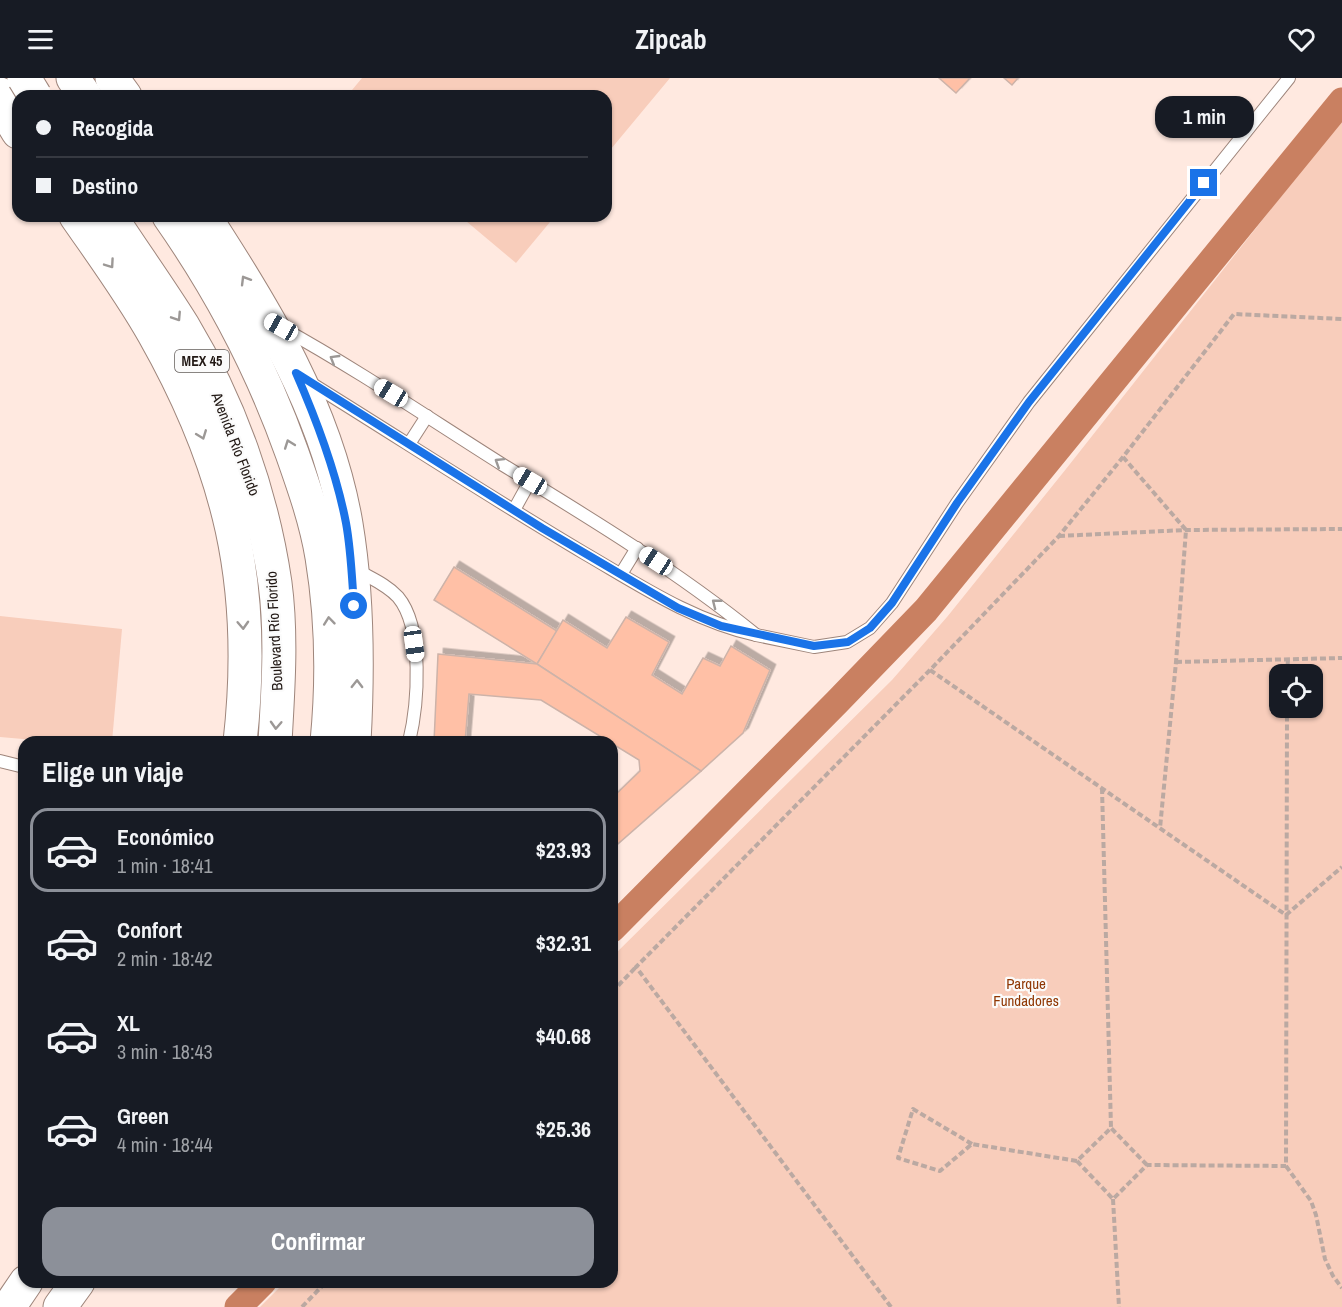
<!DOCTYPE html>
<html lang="es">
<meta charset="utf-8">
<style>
:root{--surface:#171b24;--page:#20242c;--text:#f1f3f6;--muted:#9ea1a6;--line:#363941;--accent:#8c9099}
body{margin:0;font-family:"Archivo Narrow",sans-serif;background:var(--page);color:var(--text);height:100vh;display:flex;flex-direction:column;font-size:22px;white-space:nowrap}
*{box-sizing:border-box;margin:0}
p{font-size:20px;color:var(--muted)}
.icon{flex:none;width:33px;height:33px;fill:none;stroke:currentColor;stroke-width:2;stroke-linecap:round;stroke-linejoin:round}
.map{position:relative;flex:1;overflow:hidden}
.drawer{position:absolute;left:18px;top:658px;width:600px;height:552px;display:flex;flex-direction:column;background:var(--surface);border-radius:18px;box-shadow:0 2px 4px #0004}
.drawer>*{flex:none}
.top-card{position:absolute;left:12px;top:12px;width:600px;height:132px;border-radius:18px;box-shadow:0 2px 4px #0004;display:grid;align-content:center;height:132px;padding:0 24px;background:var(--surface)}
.controls{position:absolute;left:1269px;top:586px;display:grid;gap:12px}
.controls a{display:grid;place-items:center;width:54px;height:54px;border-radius:12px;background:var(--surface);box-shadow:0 2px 4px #0004;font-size:30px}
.end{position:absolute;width:27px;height:27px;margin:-14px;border:8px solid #1a73e8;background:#fff;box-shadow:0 0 0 3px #fff}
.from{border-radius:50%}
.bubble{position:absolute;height:42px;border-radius:18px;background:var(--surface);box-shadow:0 2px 4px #0004;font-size:20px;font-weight:800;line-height:42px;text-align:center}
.car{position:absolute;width:18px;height:36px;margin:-18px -9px;border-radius:8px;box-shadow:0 0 4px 2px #0007;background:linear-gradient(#fff 24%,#345 0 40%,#fff 0 76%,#345 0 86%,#fff 0)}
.top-card b{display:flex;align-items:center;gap:21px;height:57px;font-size:22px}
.top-card b+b{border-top:2px solid var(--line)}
.top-card i{width:15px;height:15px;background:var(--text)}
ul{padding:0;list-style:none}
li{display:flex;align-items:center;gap:18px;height:84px;margin:0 12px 9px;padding:0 12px;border:3px solid transparent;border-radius:18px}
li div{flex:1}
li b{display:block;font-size:22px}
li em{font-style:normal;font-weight:800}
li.current{border-color:var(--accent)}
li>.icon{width:54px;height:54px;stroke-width:1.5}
h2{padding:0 24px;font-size:27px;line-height:72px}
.button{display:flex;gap:12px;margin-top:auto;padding:12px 24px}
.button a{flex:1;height:69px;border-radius:18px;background:var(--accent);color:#fff;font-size:24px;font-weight:800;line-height:69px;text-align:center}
header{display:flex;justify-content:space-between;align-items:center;height:78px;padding:0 24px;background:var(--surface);font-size:27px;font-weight:800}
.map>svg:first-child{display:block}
.green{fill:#f8cdbb;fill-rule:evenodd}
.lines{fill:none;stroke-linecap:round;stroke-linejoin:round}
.canal{stroke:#c98061;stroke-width:27}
.building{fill:#ffc0a6;stroke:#cdb3a9;stroke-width:1.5;filter:url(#shadow)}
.service-casing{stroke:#9e857b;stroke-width:14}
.primary-casing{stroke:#9e857b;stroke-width:35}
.path{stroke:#bba9a2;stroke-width:4;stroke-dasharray:6 3;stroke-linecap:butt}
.service{stroke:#fff;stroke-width:12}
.primary{stroke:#fff;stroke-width:33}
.primary-bridge-casing{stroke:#9e857b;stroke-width:35;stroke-linecap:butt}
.primary-bridge{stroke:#fff;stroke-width:33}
.oneway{stroke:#9c9896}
.route{stroke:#1a73e8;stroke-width:8}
.labels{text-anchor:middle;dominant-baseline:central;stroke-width:4.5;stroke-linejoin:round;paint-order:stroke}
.shield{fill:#fbfbfb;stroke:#635d5a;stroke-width:1.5}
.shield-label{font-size:14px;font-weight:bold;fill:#221915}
.street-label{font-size:15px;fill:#221915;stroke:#fbfbfb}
.park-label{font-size:15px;fill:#903804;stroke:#fbfbfb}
</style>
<header><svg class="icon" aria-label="menu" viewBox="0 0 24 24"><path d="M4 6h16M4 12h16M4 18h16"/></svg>Zipcab<svg class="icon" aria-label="heart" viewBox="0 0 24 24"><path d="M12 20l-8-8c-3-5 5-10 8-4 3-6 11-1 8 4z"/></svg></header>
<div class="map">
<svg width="1342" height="1229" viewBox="0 0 1342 1229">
<defs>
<filter id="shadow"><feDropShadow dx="5.5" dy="-5.5" stdDeviation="0" flood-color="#0004"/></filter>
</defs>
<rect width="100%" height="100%" fill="#ffe9e0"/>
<!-- green -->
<g class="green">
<polygon points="362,0 670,0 606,77 606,18 347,18"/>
<path d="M 1342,41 L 1342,1229 L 260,1229 L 284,1205 L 612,1204 L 612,879 L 892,602 L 947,539 L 1066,391 ZM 1280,597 L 1312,597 L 1312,630 L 1280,630 Z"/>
<polygon points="460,138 555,138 516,185"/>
<polygon points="0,538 122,551 112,664 57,664 0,659"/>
</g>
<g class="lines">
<!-- canal -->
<g class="canal">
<polyline points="612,851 837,624 926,532 1342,23"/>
<polyline points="238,1229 263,1204"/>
</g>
</g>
<!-- building -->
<g class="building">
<polygon points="939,0 970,0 956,15"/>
<polygon points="1004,0 1018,0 1012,7"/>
<polygon points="454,489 557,553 537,586 434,522"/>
<polygon points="626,539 669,564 652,597 682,616 703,580 720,588 731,568 770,592 743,655 701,693 537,586 563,542 607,570"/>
<polygon points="438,576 537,586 701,693 612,771 612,720 640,693 639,682 541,622 469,616 465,664 434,664"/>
</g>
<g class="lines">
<defs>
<g id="service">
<path d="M 282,250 C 358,292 430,341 503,387 C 590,440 677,493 756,557 C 691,542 641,508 584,475 C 491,420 401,361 309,304"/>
<polyline points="409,366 427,338"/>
<polyline points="514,432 530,403"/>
<path d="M 355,491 C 370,500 386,506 398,519 C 424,550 418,627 409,664"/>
<polyline points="621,496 637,470"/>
<polyline points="756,557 814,569 847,564 870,550 892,525 957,425 1029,324 1289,0"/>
<polyline points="0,683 24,689"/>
</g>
<g id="primary">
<polyline points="73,0 85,18"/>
<polyline points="112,0 125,18"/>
<polyline points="0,16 8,37 18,54"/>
<path d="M 76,138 C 103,177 131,215 154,256 C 188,316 217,383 232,451 C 247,520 248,594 240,664"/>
<path d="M 110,138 C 134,175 160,211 183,248 C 230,326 262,416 275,505 C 282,557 278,612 275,664"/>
<path d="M 169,138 C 220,211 262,290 292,375 C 304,409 316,443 322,479 C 332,540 333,603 327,664"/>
<path d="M 204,138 C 266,233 327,333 346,446 C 358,518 358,592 354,664"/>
<polyline points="9,1229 26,1204"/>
<polyline points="60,1229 78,1204"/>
</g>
</defs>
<!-- service casing -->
<use href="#service" class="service-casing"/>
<!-- primary casing -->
<use href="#primary" class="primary-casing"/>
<!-- path -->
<g class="path">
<polyline points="1123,379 1186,452 1176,584 1160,750"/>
<polyline points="1059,458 1186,452 1342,451"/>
<polyline points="1176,584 1342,580"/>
<polyline points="930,592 1286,837 1342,789"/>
<polyline points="1287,597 1288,581"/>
<polyline points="1102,710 1111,1050"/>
<polyline points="612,914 636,889"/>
<polyline points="972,1066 913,1031 898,1080 940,1093 972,1066 1077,1083"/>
<polyline points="1147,1087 1111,1050 1077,1083 1113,1121 1147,1087 1286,1088 1287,630"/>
<polyline points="1286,1088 1311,1123 1316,1137 1325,1181 1333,1198 1342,1210"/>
<polyline points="1113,1121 1119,1229"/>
<polyline points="302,1229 326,1204"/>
<polyline points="891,1229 636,889 930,592 1059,458 1123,379 1234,236 1342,241"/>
</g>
<!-- service -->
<use href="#service" class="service"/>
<!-- primary -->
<use href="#primary" class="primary"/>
<defs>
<polyline id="primary-bridge" points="24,0 35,18"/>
</defs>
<!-- primary-bridge casing -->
<use href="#primary-bridge" class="primary-bridge-casing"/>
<!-- primary-bridge -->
<use href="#primary-bridge" class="primary-bridge"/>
</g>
<!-- one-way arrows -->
<defs><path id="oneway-chevron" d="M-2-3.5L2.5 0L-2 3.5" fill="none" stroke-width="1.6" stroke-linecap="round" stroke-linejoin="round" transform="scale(1.5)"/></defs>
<g class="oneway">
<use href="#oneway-chevron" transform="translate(110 186) rotate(55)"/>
<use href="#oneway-chevron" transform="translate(245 202) rotate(-121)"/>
<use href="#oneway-chevron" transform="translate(177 239) rotate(57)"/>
<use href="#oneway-chevron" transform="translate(334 281) rotate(-149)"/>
<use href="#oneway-chevron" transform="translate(202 357) rotate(69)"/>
<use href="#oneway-chevron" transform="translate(289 366) rotate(-110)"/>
<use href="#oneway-chevron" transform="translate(499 384) rotate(-148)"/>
<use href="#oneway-chevron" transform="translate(716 525) rotate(-142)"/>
<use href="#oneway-chevron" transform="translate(329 543) rotate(-96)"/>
<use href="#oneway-chevron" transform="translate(243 547) rotate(87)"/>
<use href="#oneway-chevron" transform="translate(357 606) rotate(-89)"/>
<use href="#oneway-chevron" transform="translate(276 647) rotate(93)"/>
</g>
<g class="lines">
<!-- route -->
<path class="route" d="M 354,528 C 352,501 351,472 346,445 C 336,393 317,343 296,295 L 542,450 L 678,530 L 721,548 L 814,568 L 848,564 L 870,550 L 892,525 L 957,425 L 1029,324 L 1204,105"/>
</g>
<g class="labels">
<!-- shield labels -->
<rect class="shield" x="175" y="272" width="54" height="22" rx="4.5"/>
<g class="shield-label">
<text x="202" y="283">MEX 45</text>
</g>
<!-- street labels -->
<g class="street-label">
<text transform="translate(236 366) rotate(69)">Avenida Río Florido</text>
<text transform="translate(274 553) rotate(-93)">Boulevard Río Florido</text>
</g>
<!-- park labels -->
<g class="park-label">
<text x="1026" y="905">Parque<tspan x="1026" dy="17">Fundadores</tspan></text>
</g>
</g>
</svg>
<div class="controls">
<a><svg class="icon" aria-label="locate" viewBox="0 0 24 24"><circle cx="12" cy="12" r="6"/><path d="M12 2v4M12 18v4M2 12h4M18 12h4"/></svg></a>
</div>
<i class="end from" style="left:354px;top:528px"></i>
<i class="end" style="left:1204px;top:105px"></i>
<div class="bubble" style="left:1155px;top:18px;width:99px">1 min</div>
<i class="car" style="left:281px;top:249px;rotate:299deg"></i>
<i class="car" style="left:391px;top:315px;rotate:301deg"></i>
<i class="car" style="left:530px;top:403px;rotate:301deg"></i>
<i class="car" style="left:656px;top:483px;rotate:303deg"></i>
<i class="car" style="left:414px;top:566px;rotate:172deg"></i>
<div class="top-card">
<b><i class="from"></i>Recogida</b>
<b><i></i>Destino</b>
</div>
<section class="drawer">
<h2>Elige un viaje</h2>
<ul>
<li class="current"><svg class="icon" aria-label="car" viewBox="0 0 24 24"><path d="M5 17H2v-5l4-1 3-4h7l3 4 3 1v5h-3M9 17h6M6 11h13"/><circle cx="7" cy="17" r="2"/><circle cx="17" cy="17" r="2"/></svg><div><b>Económico</b><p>1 min · 18:41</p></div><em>$23.93</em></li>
<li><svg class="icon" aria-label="car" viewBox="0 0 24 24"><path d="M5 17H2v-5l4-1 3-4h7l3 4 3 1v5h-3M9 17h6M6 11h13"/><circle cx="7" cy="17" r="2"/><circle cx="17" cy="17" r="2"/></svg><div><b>Confort</b><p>2 min · 18:42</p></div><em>$32.31</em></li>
<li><svg class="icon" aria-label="car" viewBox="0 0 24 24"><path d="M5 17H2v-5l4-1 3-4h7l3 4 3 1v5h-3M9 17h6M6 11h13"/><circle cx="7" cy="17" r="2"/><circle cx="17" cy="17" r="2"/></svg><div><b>XL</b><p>3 min · 18:43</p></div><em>$40.68</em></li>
<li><svg class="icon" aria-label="car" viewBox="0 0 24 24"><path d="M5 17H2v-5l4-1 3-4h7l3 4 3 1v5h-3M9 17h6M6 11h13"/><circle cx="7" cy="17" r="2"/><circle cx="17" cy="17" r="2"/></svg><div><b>Green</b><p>4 min · 18:44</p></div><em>$25.36</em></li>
</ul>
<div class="button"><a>Confirmar</a></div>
</section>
</div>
